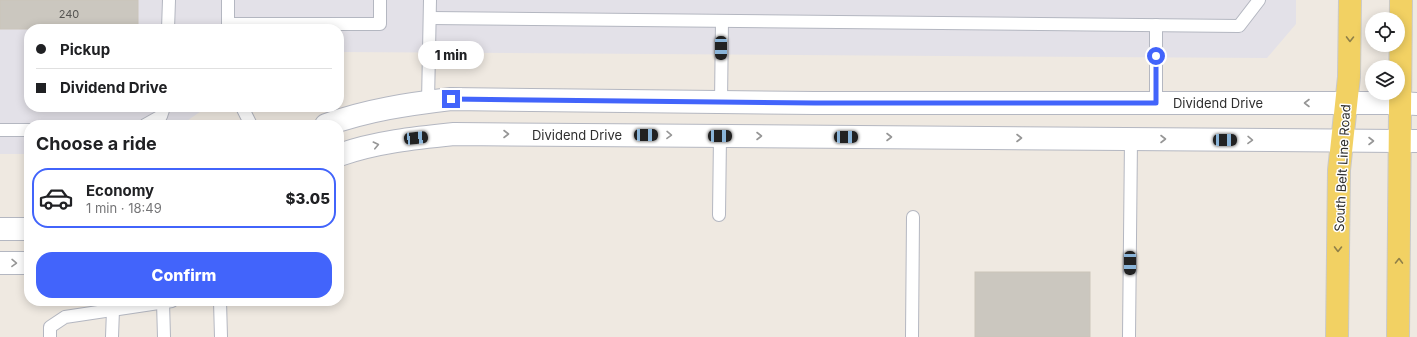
<!DOCTYPE html>
<meta charset="utf-8">
<style>
:root{--surface:#fff;--page:#f2f2f2;--text:#202124;--muted:#757577;--line:#e0e0e0;--accent:#4264fb}
body{margin:0;font-family:Inter,sans-serif;background:var(--page);color:var(--text);height:100vh;display:flex;flex-direction:column;font-size:15px;white-space:nowrap}
*{box-sizing:border-box;margin:0}
p{font-size:13px;color:var(--muted)}
.icon{flex:none;width:22px;height:22px;fill:none;stroke:currentColor;stroke-width:2;stroke-linecap:round;stroke-linejoin:round}
.map{position:relative;flex:1;overflow:hidden}
.sheet{position:absolute;left:24px;top:120px;width:320px;height:186px;display:flex;flex-direction:column;background:var(--surface);border-radius:16px;box-shadow:0 2px 10px #0003}
.sheet>*{flex:none}
.banner{position:absolute;left:24px;top:24px;width:320px;height:88px;border-radius:16px;box-shadow:0 2px 10px #0003;display:grid;align-content:center;height:88px;padding:0 12px;background:var(--surface)}
.fabs{position:absolute;left:1365px;top:12px;display:grid;gap:8px}
.fabs a{display:grid;place-items:center;width:40px;height:40px;border-radius:50%;background:var(--surface);box-shadow:0 2px 10px #0003;font-size:20px}
.end{position:absolute;width:18px;height:18px;margin:-9px;border:5px solid #4264fb;background:#fff;box-shadow:0 0 0 2px #fff}
.from{border-radius:50%}
.bubble{position:absolute;height:28px;border-radius:14px;background:var(--surface);box-shadow:0 2px 10px #0003;font-size:13px;font-weight:800;line-height:28px;text-align:center}
.car{position:absolute;width:12px;height:24px;margin:-12px -6px;border-radius:5px;box-shadow:0 0 3px 1px #0007;background:linear-gradient(#222 24%,#8ab4d8 0 40%,#222 0 76%,#8ab4d8 0 86%,#222 0)}
.banner b{display:flex;align-items:center;gap:14px;height:38px;font-size:15px}
.banner b+b{border-top:1px solid var(--line)}
.banner i{width:10px;height:10px;background:var(--text)}
ul{padding:0;list-style:none}
li{display:flex;align-items:center;gap:12px;height:60px;margin:0 8px 6px;padding:0 4px;border:2px solid transparent;border-radius:16px}
li div{flex:1}
li b{display:block;font-size:15px}
li em{font-style:normal;font-weight:800}
li.active{border-color:var(--accent)}
li>.icon{width:36px;height:36px;stroke-width:1.5}
h2{padding:0 12px;font-size:18px;line-height:48px}
.primary-button{display:flex;gap:8px;margin-top:auto;padding:8px 12px}
.primary-button a{flex:1;height:46px;border-radius:16px;background:var(--accent);color:#fff;font-size:16px;font-weight:800;line-height:46px;text-align:center}
.map>svg:first-child{display:block}
.industrial{fill:#e3e1e8}
.building{fill:#cbc7bf;stroke:#cbc5ba}
.lines{fill:none;stroke-linecap:round;stroke-linejoin:round}
.service-casing{stroke:#b4b7c1;stroke-width:14}
.minor-casing{stroke:#b4b7c1;stroke-width:24}
.tertiary-casing{stroke:#b4b7c1;stroke-width:24}
.primary-casing{stroke:#c9c9c9;stroke-width:24}
.service{stroke:#fff;stroke-width:12}
.minor{stroke:#fff;stroke-width:22}
.tertiary{stroke:#fff;stroke-width:22}
.primary{stroke:#f2d163;stroke-width:22}
.oneway{stroke:#908048}
.oneway2{stroke:#969696}
.route{stroke:#4264fb;stroke-width:5}
.labels{text-anchor:middle;dominant-baseline:central;stroke-width:3;stroke-linejoin:round;paint-order:stroke}
.number-label{font-size:11px;fill:#555452}
.street-label{font-size:13px;fill:#2e2e2e;stroke:#fff}
</style>
<div class="map">
<svg width="1417" height="337" viewBox="0 0 1417 337">
<rect width="100%" height="100%" fill="#efe9e1"/>
<!-- industrial -->
<polygon class="industrial" points="0,0 1296,0 1296,24 1267,58 339,52 339,29 29,29 29,107 207,107 181,125 29,125 29,154 0,154"/>
<!-- building -->
<g class="building">
<rect x="0" y="0" width="138" height="29"/>
<rect x="975" y="272" width="115" height="65"/>
</g>
<g class="lines">
<defs>
<g id="service">
<polyline points="430,18 1239,26 1259,0"/>
<polyline points="228,24 380,24 380,0"/>
<polyline points="1156,25 1156,103"/>
<polyline points="168,29 169,0"/>
<polyline points="228,29 228,0"/>
<polyline points="428,102 430,0"/>
<polyline points="721,102 722,21"/>
<polyline points="242,107 251,125"/>
<polyline points="145,125 161,116 164,107"/>
<polyline points="0,130 29,130"/>
<polyline points="719,215 720,136"/>
<polyline points="220,301 221,337"/>
<polyline points="163,302 164,337"/>
<polyline points="50,337 50,327 65,317 172,301"/>
<polyline points="112,337 113,310"/>
<polyline points="912,337 913,217"/>
<polyline points="1129,337 1131,139"/>
</g>
<g id="minor">
<polyline points="1400,103 1417,104"/>
<polyline points="1400,141 1417,141"/>
</g>
<g id="tertiary">
<path d="M 326,125 C 367,110 409,104 451,99 L 815,103 L 1400,103"/>
<path d="M 339,155 C 376,142 415,138 454,134 L 1400,141"/>
<polyline points="0,229 29,229"/>
<polyline points="0,263 29,263"/>
</g>
<g id="primary">
<polyline points="1337,337 1339,170 1349,77 1350,0"/>
<polyline points="1398,337 1401,0"/>
</g>
</defs>
<!-- service casing -->
<use href="#service" class="service-casing"/>
<!-- minor casing -->
<use href="#minor" class="minor-casing"/>
<!-- tertiary casing -->
<use href="#tertiary" class="tertiary-casing"/>
<!-- primary casing -->
<use href="#primary" class="primary-casing"/>
<!-- service -->
<use href="#service" class="service"/>
<!-- minor -->
<use href="#minor" class="minor"/>
<!-- tertiary -->
<use href="#tertiary" class="tertiary"/>
<!-- primary -->
<use href="#primary" class="primary"/>
</g>
<!-- one-way arrows -->
<defs><path id="oneway-chevron" d="M-2-3.5L2.5 0L-2 3.5" fill="none" stroke-width="1.6" stroke-linecap="round" stroke-linejoin="round"/></defs>
<g class="oneway">
<use href="#oneway-chevron" transform="translate(1350 39) rotate(91)"/>
<use href="#oneway-chevron" transform="translate(1338 249) rotate(91)"/>
<use href="#oneway-chevron" transform="translate(1399 261) rotate(-89)"/>
</g>
<g class="oneway2">
<use href="#oneway-chevron" transform="translate(1307 103) rotate(-180)"/>
<use href="#oneway-chevron" transform="translate(506 134)"/>
<use href="#oneway-chevron" transform="translate(669 135) rotate(1)"/>
<use href="#oneway-chevron" transform="translate(759 136)"/>
<use href="#oneway-chevron" transform="translate(889 137)"/>
<use href="#oneway-chevron" transform="translate(1019 138)"/>
<use href="#oneway-chevron" transform="translate(1163 139)"/>
<use href="#oneway-chevron" transform="translate(1250 140) rotate(1)"/>
<use href="#oneway-chevron" transform="translate(1371 141)"/>
<use href="#oneway-chevron" transform="translate(376 145) rotate(-13)"/>
<use href="#oneway-chevron" transform="translate(14 263) rotate(1)"/>
</g>
<g class="lines">
<!-- route -->
<polyline class="route" points="451,99 815,103 1156,103 1156,56"/>
</g>
<g class="labels">
<!-- number labels -->
<g class="number-label">
<text x="69" y="14">240</text>
</g>
<!-- street labels -->
<g class="street-label">
<text x="1218" y="103">Dividend Drive</text>
<text x="577" y="135">Dividend Drive</text>
<text transform="translate(1342 168) rotate(-87)">South Belt Line Road</text>
</g>
</g>
</svg>
<div class="fabs">
<a><svg class="icon" aria-label="locate" viewBox="0 0 24 24"><circle cx="12" cy="12" r="6"/><path d="M12 2v4M12 18v4M2 12h4M18 12h4"/></svg></a>
<a><svg class="icon" aria-label="layers" viewBox="0 0 24 24"><path d="M12 4l9 5-9 5-9-5zM3 14l9 5 9-5"/></svg></a>
</div>
<i class="end from" style="left:1156px;top:56px"></i>
<i class="end" style="left:451px;top:99px"></i>
<div class="bubble" style="left:418px;top:41px;width:66px">1 min</div>
<i class="car" style="left:721px;top:48px;rotate:180deg"></i>
<i class="car" style="left:646px;top:135px;rotate:90deg"></i>
<i class="car" style="left:720px;top:136px;rotate:90deg"></i>
<i class="car" style="left:846px;top:137px;rotate:90deg"></i>
<i class="car" style="left:416px;top:138px;rotate:84deg"></i>
<i class="car" style="left:1225px;top:140px;rotate:90deg"></i>
<i class="car" style="left:1130px;top:263px;rotate:180deg"></i>
<div class="banner">
<b><i class="from"></i>Pickup</b>
<b><i></i>Dividend Drive</b>
</div>
<section class="sheet">
<h2>Choose a ride</h2>
<ul>
<li class="active"><svg class="icon" aria-label="car" viewBox="0 0 24 24"><path d="M5 17H2v-5l4-1 3-4h7l3 4 3 1v5h-3M9 17h6M6 11h13"/><circle cx="7" cy="17" r="2"/><circle cx="17" cy="17" r="2"/></svg><div><b>Economy</b><p>1 min · 18:49</p></div><em>$3.05</em></li>
</ul>
<div class="primary-button"><a>Confirm</a></div>
</section>
</div>
